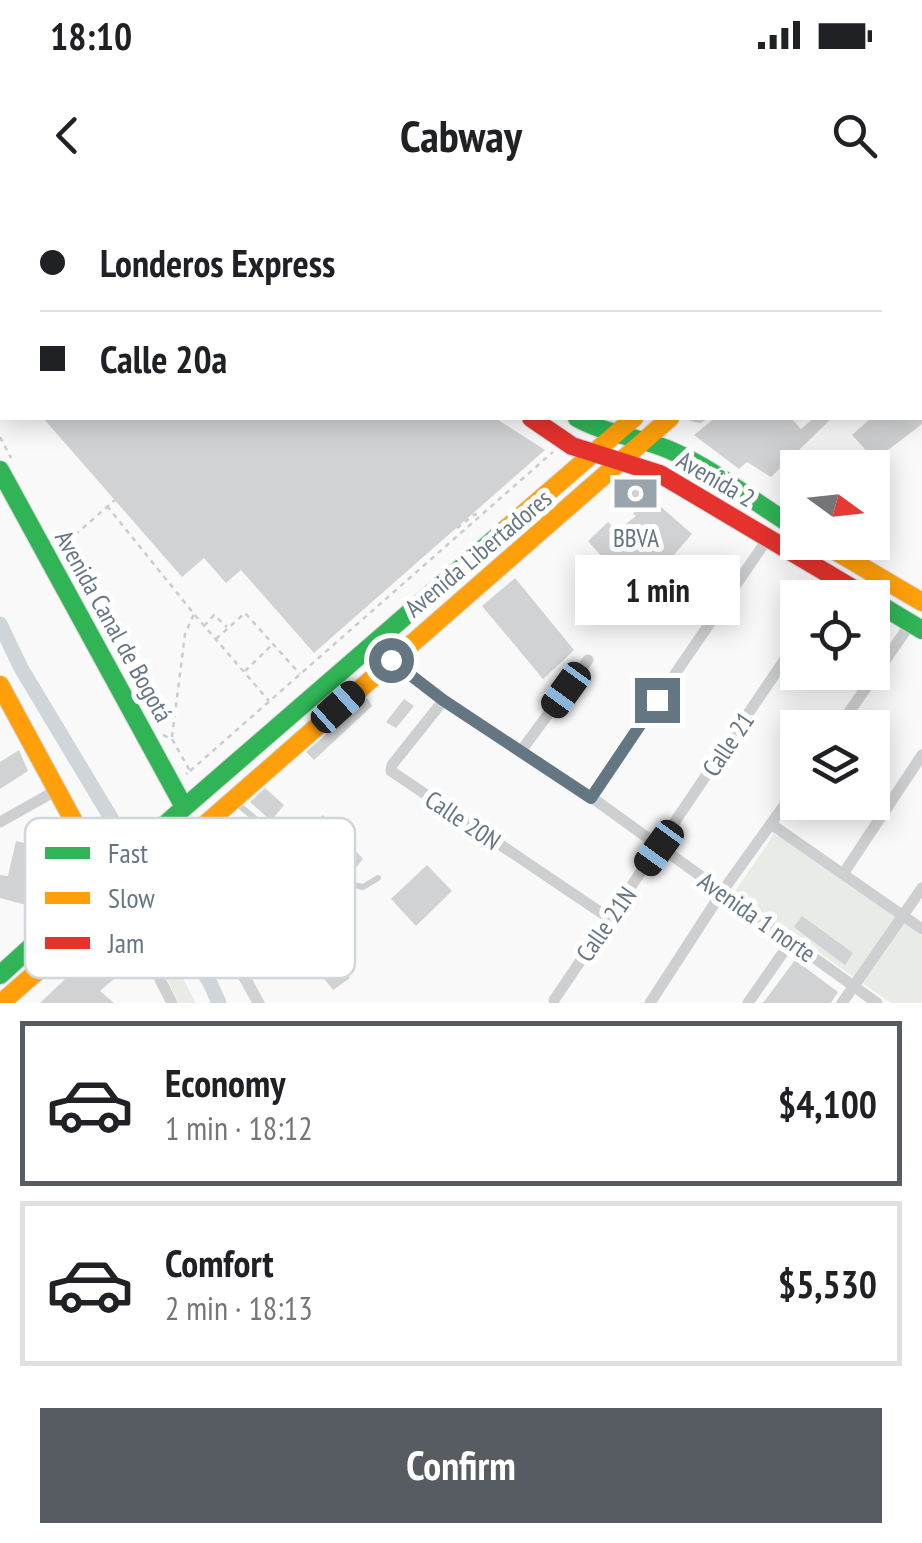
<!DOCTYPE html>
<meta charset="utf-8">
<style>
:root{--surface:#fff;--page:#f6f6f6;--text:#202124;--muted:#757577;--line:#e0e0e0;--accent:#565c61}
body{margin:0;font-family:"PT Sans Narrow",sans-serif;background:var(--page);color:var(--text);height:100vh;display:flex;flex-direction:column;font-size:38px;white-space:nowrap}
*{box-sizing:border-box;margin:0}
p{font-size:32px;color:var(--muted)}
.icon{flex:none;width:55px;height:55px;fill:none;stroke:currentColor;stroke-width:2;stroke-linecap:round;stroke-linejoin:round}
.map{position:relative;height:803px;overflow:hidden}
.drawer{display:flex;flex-direction:column;background:var(--surface);flex:1}
.drawer>*{flex:none}
.top-card{position:absolute;left:0px;top:0px;width:922px;height:220px;box-shadow:0 5px 25px #0003;display:grid;align-content:center;height:220px;padding:0 40px;background:var(--surface)}
.needle{width:65px;rotate:105deg}
.tools{position:absolute;left:780px;top:250px;display:grid;gap:20px}
.tools a{display:grid;place-items:center;width:110px;height:110px;border-radius:0px;background:var(--surface);box-shadow:0 5px 25px #0003;font-size:50px}
.end{position:absolute;width:45px;height:45px;margin:-22px;border:12px solid #657683;background:#fff;box-shadow:0 0 0 5px #fff}
.from{border-radius:50%}
.bubble{position:absolute;height:70px;border-radius:0px;background:var(--surface);box-shadow:0 5px 25px #0003;font-size:32px;font-weight:600;line-height:70px;text-align:center}
.car{position:absolute;width:30px;height:60px;margin:-30px -15px;border-radius:12px;box-shadow:0 0 8px 2px #0007;background:linear-gradient(#222 24%,#8ab4d8 0 40%,#222 0 76%,#8ab4d8 0 86%,#222 0)}
.top-card b{display:flex;align-items:center;gap:35px;height:95px;font-size:38px}
.top-card b+b{border-top:2px solid var(--line)}
.top-card i{width:25px;height:25px;background:var(--text)}
ul{padding:18px 0 0;list-style:none}
li{display:flex;align-items:center;gap:30px;height:165px;margin:0 20px 15px;padding:0 20px;border:5px solid var(--line);border-radius:0px}
li div{flex:1}
li b{display:block;font-size:38px}
li em{font-style:normal;font-weight:600}
li.selected{border-color:var(--accent)}
li>.icon{width:90px;height:90px;stroke-width:1.5}
.button{display:flex;gap:20px;margin-top:auto;padding:20px 40px}
.button a{flex:1;height:115px;border-radius:0px;background:var(--accent);color:#fff;font-size:40px;font-weight:600;line-height:115px;text-align:center}
.status{display:flex;justify-content:space-between;align-items:center;height:70px;padding:0 50px;background:var(--surface);direction:ltr}
.status svg{height:28px;fill:currentColor}
header{display:flex;justify-content:space-between;align-items:center;height:130px;padding:0 40px;background:var(--surface);font-size:45px;font-weight:600}
.map>svg:first-child{display:block}
.green{fill:#e8ebe6}
.lines{fill:none;stroke-linecap:round;stroke-linejoin:round}
.canal{stroke:#ced6d9;stroke-width:15}
.building{fill:#d0d2d3}
.fast-casing{stroke:#d5d6d7;stroke-width:20}
.slow-casing{stroke:#d5d6d7;stroke-width:20}
.jam-casing{stroke:#d5d6d7;stroke-width:20}
.path{stroke:#cbcccd;stroke-width:2.5;stroke-dasharray:5 5;stroke-linecap:butt}
.lane{stroke:#cecfd0;stroke-width:6}
.street{stroke:#cecfd0;stroke-width:11}
.fast{stroke:#30b455;stroke-width:18}
.slow{stroke:#ff9f0a;stroke-width:18}
.jam{stroke:#e5322d;stroke-width:18}
.route{stroke:#657683;stroke-width:12}
.labels{text-anchor:middle;dominant-baseline:central;stroke-width:10;stroke-linejoin:round;paint-order:stroke}
.street-label{font-size:25px;fill:#657683;stroke:#fff}
.poi-label{font-size:25px;fill:#657683;stroke:#fff}
.key{fill:#fff;stroke:#d1d6da;stroke-width:2.5}
.key-label{font-size:28px;fill:#657683}
</style>
<div class="status"><b>18:10</b><svg viewBox="0 0 49 12"><path d="M0 12V9h3v3zM5 12V6h3v6zM10 12V3h3v9zM15 12V0h3v12zM26 1h20v11H26zM47 4h2v5h-2z"/></svg></div>
<header><svg class="icon" aria-label="back" viewBox="0 0 24 24"><path d="M15 5l-7 7 7 7"/></svg>Cabway<svg class="icon" aria-label="search" viewBox="0 0 24 24"><circle cx="10" cy="10" r="6"/><path d="M15 15l6 6"/></svg></header>
<div class="map">
<svg width="922" height="803" viewBox="0 0 922 803">
<rect width="100%" height="100%" fill="#f9f9f9"/>
<!-- green -->
<g class="green">
<polygon points="774,634 778,637 780,635 922,736 922,803 891,803 734,693"/>
<polygon points="142,703 196,803 179,803 129,704"/>
</g>
<g class="lines">
<!-- canal -->
<polyline class="canal" points="0,424 21,468 210,783 219,803"/>
</g>
<!-- building -->
<g class="building">
<polygon points="43,218 495,218 545,250 314,453 241,370 226,383 204,358 182,377"/>
<polygon points="715,218 791,218 801,229 814,218 832,218 771,277 747,262 739,269 694,235"/>
<polygon points="871,218 922,218 922,224 875,260 852,235"/>
<polygon points="637,286 692,334 672,357 675,359 644,392 639,391 636,395 588,341 608,322 617,331 636,316 633,314 640,305 629,294"/>
<polygon points="515,378 574,450 543,479 482,406"/>
<polygon points="367,498 372,506 314,560 306,552"/>
<polygon points="404,499 414,506 396,528 386,522"/>
<polygon points="19,550 28,571 0,589 0,562"/>
<polygon points="265,588 284,605 271,621 250,602"/>
<polygon points="323,615 363,659 355,669 313,626"/>
<polygon points="254,626 263,634 334,713 314,734 350,778 333,790 303,752 308,749 266,697 241,717 205,668 203,669 195,658 222,634 231,646"/>
<polygon points="16,641 37,646 36,653 59,656 55,683 31,680 26,705 0,698 0,675 8,676"/>
<polygon points="427,665 452,691 416,726 391,699"/>
<polygon points="218,715 265,803 252,803 208,725"/>
<polygon points="802,716 853,753 845,765 794,727"/>
<polygon points="112,742 130,765 100,791 114,803 40,803 80,765 82,767"/>
<polygon points="795,760 838,792 831,803 763,803"/>
</g>
<g class="lines">
<defs>
<g id="fast">
<path d="M 577,218 C 607,235 641,237 672,251 C 717,271 756,304 798,329"/>
<polyline points="0,270 184,607"/>
<polyline points="872,400 922,430"/>
<polyline points="0,775 178,613 508,327"/>
</g>
<g id="slow">
<polyline points="208,0 212,2"/>
<polyline points="874,2 877,0"/>
<polyline points="508,327 634,218"/>
<polyline points="820,342 922,402"/>
<polyline points="0,485 105,679 120,701"/>
<polyline points="1,803 670,218"/>
</g>
<g id="jam">
<polyline points="247,0 251,2"/>
<polyline points="905,2 908,0"/>
<polyline points="531,218 572,246 660,274 869,398"/>
</g>
</defs>
<!-- fast casing -->
<use href="#fast" class="fast-casing"/>
<!-- slow casing -->
<use href="#slow" class="slow-casing"/>
<!-- jam casing -->
<use href="#jam" class="jam-casing"/>
<!-- path -->
<g class="path">
<polyline points="17,2 20,0"/>
<polyline points="0,17 2,15"/>
<polyline points="0,237 11,258"/>
<polyline points="107,306 194,414 269,501"/>
<polyline points="457,328 475,314 478,317"/>
<polyline points="60,348 115,300"/>
<polyline points="204,426 214,415 227,427"/>
<polyline points="216,439 245,413 300,474"/>
<polyline points="245,471 272,445"/>
<polyline points="163,535 172,539 190,571 186,574"/>
<polyline points="172,537 185,434 194,414"/>
<polyline points="190,571 553,252"/>
</g>
<!-- lane -->
<g class="lane">
<polyline points="179,2 182,0"/>
<polyline points="920,59 922,62"/>
<polyline points="691,218 700,220 703,218"/>
<polyline points="234,601 259,622 345,683 363,687 378,678"/>
</g>
<!-- street -->
<g class="street">
<polyline points="760,0 764,2"/>
<polyline points="790,0 793,2"/>
<polyline points="353,2 355,0"/>
<polyline points="458,2 460,0"/>
<polyline points="565,2 566,0"/>
<polyline points="670,2 672,0"/>
<polyline points="738,2 739,0"/>
<polyline points="826,398 839,379"/>
<polyline points="391,460 443,501 591,597 877,803"/>
<polyline points="443,501 392,565 391,571 609,718"/>
<polyline points="838,528 911,423"/>
<polyline points="521,551 588,460"/>
<polyline points="591,597 768,338"/>
<polyline points="0,622 57,590"/>
<polyline points="771,624 922,729"/>
<polyline points="843,674 922,555"/>
<polyline points="120,701 172,803"/>
<polyline points="554,800 798,440"/>
<polyline points="650,803 722,692 798,586"/>
<polyline points="748,803 791,741"/>
<polyline points="842,803 922,688"/>
</g>
<!-- fast -->
<use href="#fast" class="fast"/>
<!-- slow -->
<use href="#slow" class="slow"/>
<!-- jam -->
<use href="#jam" class="jam"/>
</g>
<g class="lines">
<!-- route -->
<polyline class="route" points="391,460 443,500 591,598 657,500"/>
</g>
<!-- icons -->
<defs>
<symbol id="bank-bare" viewBox="-9 -9 18 18"><path d="M-6-4H6V4H-6ZM0-2.3a2.3 2.3 0 1 0 0 4.6a2.3 2.3 0 1 0 0-4.6Z" fill="#99a4ac" stroke="#fff" stroke-width="2.5" paint-order="stroke"/></symbol>
</defs>
<g fill-rule="evenodd">
<use href="#bank-bare" x="604" y="262" width="63" height="63"/>
</g>
<g class="labels">
<!-- street labels -->
<g class="street-label">
<text transform="translate(716 279) rotate(30)">Avenida 2</text>
<text transform="translate(478 353) rotate(-40)">Avenida Libertadores</text>
<text transform="translate(114 426) rotate(61)">Avenida Canal de Bogotá</text>
<text transform="translate(728 544) rotate(-56)">Calle 21</text>
<text transform="translate(463 620) rotate(34)">Calle 20N</text>
<text transform="translate(757 717) rotate(35)">Avenida 1 norte</text>
<text transform="translate(606 724) rotate(-55)">Calle 21N</text>
</g>
<!-- poi labels -->
<g class="poi-label">
<text x="636" y="338">BBVA</text>
</g>
</g>
<!-- legend -->
<rect x="25" y="618" width="330" height="160" rx="15" class="key"/>
<rect x="45" y="647" width="45" height="12" fill="#30b455"/>
<rect x="45" y="692" width="45" height="12" fill="#ff9f0a"/>
<rect x="45" y="737" width="45" height="12" fill="#e5322d"/>
<g class="key-label">
<text x="108" y="663">Fast</text>
<text x="108" y="708">Slow</text>
<text x="108" y="753">Jam</text>
</g>
</svg>
<div class="tools">
<a><svg class="needle" viewBox="-14 -14 28 28"><path d="M0-13l5 13h-10z" fill="#e53935"/><path d="M0 13l5-13h-10z" fill="#757577"/></svg></a>
<a><svg class="icon" aria-label="locate" viewBox="0 0 24 24"><circle cx="12" cy="12" r="6"/><path d="M12 2v4M12 18v4M2 12h4M18 12h4"/></svg></a>
<a><svg class="icon" aria-label="layers" viewBox="0 0 24 24"><path d="M12 4l9 5-9 5-9-5zM3 14l9 5 9-5"/></svg></a>
</div>
<i class="end from" style="left:391px;top:460px"></i>
<i class="end" style="left:657px;top:500px"></i>
<div class="bubble" style="left:575px;top:355px;width:165px">1 min</div>
<i class="car" style="left:566px;top:490px;rotate:216deg"></i>
<i class="car" style="left:338px;top:507px;rotate:48deg"></i>
<i class="car" style="left:659px;top:648px;rotate:216deg"></i>
<div class="top-card">
<b><i class="from"></i>Londeros Express</b>
<b><i></i>Calle 20a</b>
</div>
</div>
<section class="drawer">
<ul>
<li class="selected"><svg class="icon" aria-label="car" viewBox="0 0 24 24"><path d="M5 17H2v-5l4-1 3-4h7l3 4 3 1v5h-3M9 17h6M6 11h13"/><circle cx="7" cy="17" r="2"/><circle cx="17" cy="17" r="2"/></svg><div><b>Economy</b><p>1 min · 18:12</p></div><em>$4,100</em></li>
<li><svg class="icon" aria-label="car" viewBox="0 0 24 24"><path d="M5 17H2v-5l4-1 3-4h7l3 4 3 1v5h-3M9 17h6M6 11h13"/><circle cx="7" cy="17" r="2"/><circle cx="17" cy="17" r="2"/></svg><div><b>Comfort</b><p>2 min · 18:13</p></div><em>$5,530</em></li>
</ul>
<div class="button"><a>Confirm</a></div>
</section>
